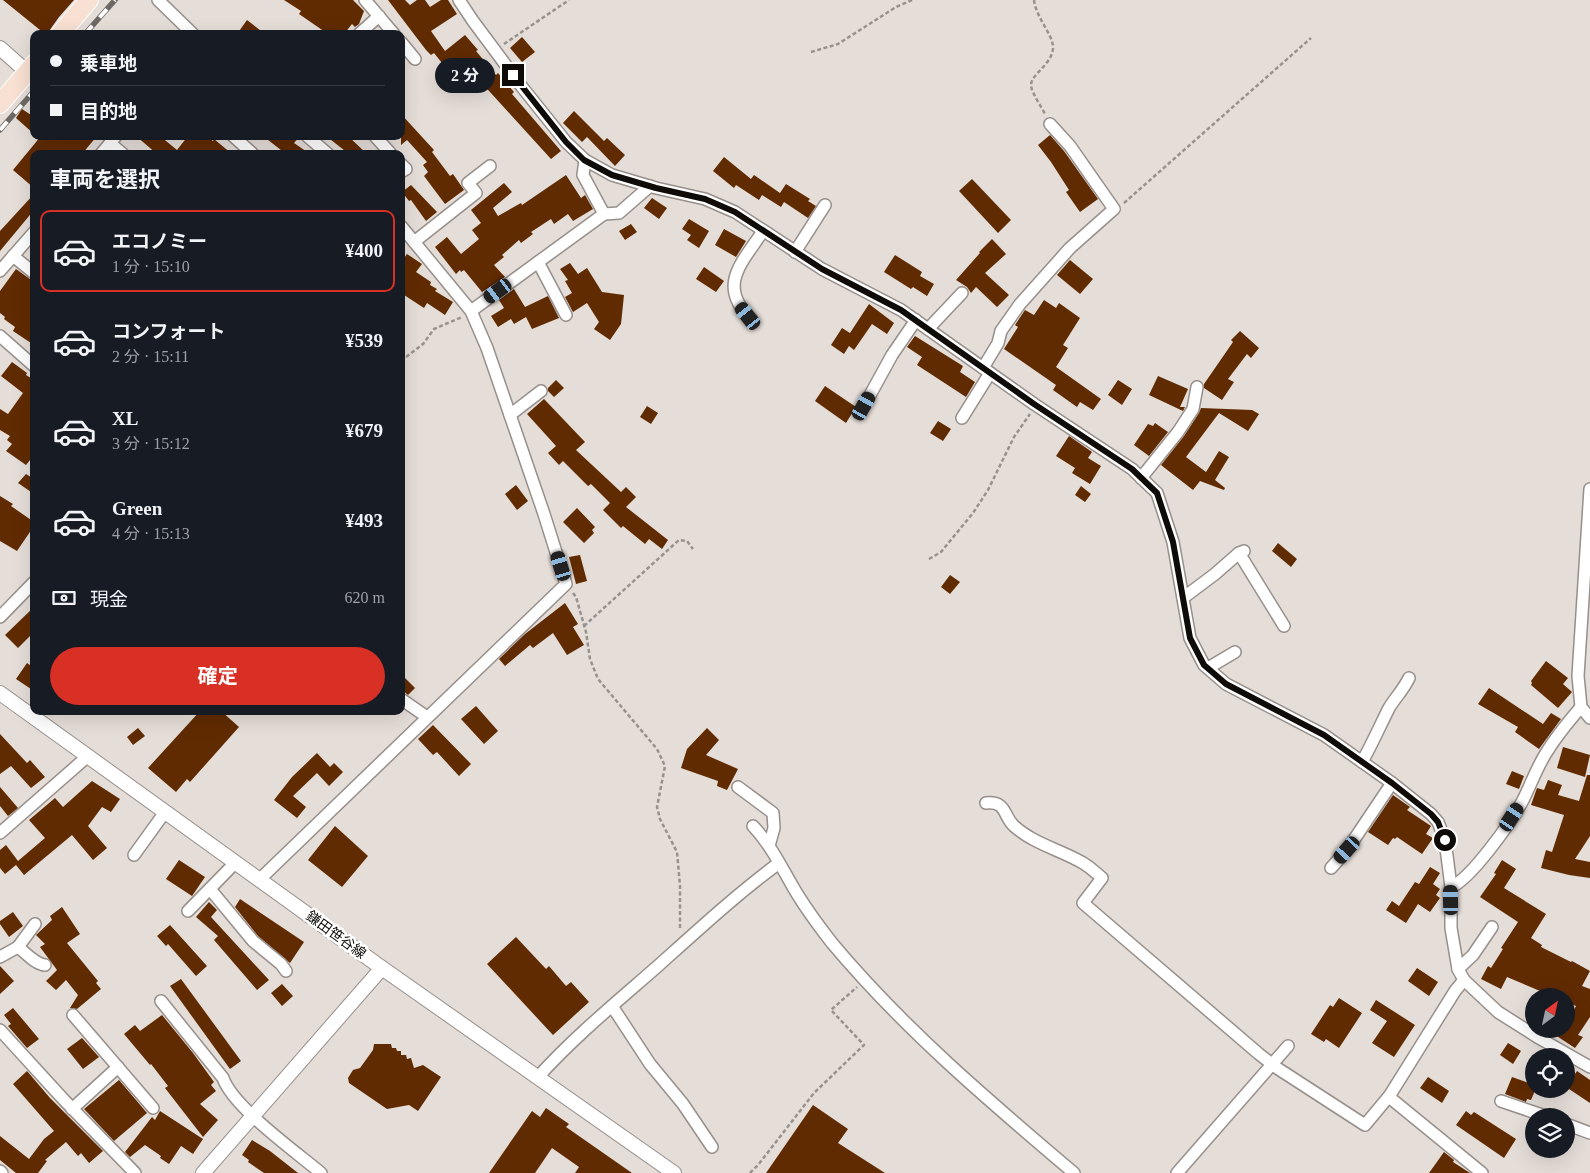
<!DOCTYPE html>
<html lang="ja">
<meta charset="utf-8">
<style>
:root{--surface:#171b24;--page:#20242c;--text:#f1f3f6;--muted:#9ea1a6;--line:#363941;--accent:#d93025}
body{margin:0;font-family:"Times New Roman","Noto Sans JP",serif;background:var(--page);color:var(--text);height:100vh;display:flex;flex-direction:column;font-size:19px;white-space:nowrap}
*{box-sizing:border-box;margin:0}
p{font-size:16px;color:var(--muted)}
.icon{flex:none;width:28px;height:28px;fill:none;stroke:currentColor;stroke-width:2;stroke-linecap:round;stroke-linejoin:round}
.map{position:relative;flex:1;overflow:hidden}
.details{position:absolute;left:30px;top:150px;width:375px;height:565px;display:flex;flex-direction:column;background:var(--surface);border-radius:10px;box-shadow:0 5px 20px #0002}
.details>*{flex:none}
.top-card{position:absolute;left:30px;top:30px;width:375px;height:110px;border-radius:10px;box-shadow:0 5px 20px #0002;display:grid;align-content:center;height:110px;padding:0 20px;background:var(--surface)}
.needle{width:32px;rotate:33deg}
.buttons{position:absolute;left:1525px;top:988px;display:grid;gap:10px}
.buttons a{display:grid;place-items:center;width:50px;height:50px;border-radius:50%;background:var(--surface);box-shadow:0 5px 20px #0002;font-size:25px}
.end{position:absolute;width:22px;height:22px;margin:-11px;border:6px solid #0e0b09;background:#fff;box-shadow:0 0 0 2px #fff}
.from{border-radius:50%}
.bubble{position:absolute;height:35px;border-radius:18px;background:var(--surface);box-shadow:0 5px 20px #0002;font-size:16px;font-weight:700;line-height:35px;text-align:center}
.car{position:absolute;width:15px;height:30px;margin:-15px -8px;border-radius:6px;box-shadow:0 0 4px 1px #0007;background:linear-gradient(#222 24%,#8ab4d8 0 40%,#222 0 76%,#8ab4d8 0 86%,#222 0)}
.top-card b{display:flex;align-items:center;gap:18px;height:48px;font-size:19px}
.top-card b+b{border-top:1px solid var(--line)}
.top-card i{width:12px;height:12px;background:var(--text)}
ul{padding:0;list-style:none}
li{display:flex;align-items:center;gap:15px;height:82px;margin:0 10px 8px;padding:0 10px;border:2px solid transparent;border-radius:10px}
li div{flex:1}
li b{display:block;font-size:19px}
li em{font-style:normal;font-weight:700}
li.selected{border-color:var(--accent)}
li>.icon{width:45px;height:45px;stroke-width:1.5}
h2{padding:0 20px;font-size:22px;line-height:60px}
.pay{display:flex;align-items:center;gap:12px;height:55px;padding:0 20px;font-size:19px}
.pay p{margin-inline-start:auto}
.primary-button{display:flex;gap:10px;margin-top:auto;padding:10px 20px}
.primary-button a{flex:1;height:58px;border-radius:30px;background:var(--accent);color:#fff;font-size:20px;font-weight:700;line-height:58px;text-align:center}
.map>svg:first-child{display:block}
.building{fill:#612b01}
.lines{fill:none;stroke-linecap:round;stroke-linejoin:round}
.minor-casing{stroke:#978f8b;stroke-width:14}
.tertiary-casing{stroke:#978f8b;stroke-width:16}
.primary-casing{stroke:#fff;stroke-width:20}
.path{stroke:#98928e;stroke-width:2.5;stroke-dasharray:4 2.5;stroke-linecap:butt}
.minor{stroke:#fff;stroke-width:11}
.tertiary{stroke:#fff;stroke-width:14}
.primary{stroke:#f8e0d2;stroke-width:18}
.rail-casing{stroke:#6e6965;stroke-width:5.5}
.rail{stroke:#fff;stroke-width:4;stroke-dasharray:11;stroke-linecap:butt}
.route{stroke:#0e0b09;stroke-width:6}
.labels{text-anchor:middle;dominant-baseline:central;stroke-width:5;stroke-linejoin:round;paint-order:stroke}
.street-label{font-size:14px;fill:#0e0b09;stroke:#fff}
</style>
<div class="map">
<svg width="1590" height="1173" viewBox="0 0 1590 1173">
<rect width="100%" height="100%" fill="#e5ddd8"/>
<!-- building -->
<g class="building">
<polygon points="3,0 74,0 59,17 47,34 45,34"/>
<polygon points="284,0 353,0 364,11 359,24 355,27 352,24 344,34 328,34 299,14 301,11"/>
<polygon points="388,0 405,0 410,5 417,0 425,0 430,7 441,0 448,0 457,14 431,31 445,51 465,35 478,50 476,51 496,75 498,73 514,92 512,94 561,151 551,159 480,81 476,84 464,70 454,78 434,53 431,55 426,50"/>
<polygon points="247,20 265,34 237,34"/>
<polygon points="522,37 535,52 522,62 510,48"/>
<polygon points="22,109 34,117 34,134 16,118"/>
<polygon points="574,111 604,141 607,138 625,155 615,166 587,137 582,142 563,123"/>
<polygon points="401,114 434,150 432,152 450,176 453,174 464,190 445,204 424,176 428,172 423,165 427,162 407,140 401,145"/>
<polygon points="1050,135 1064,151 1098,199 1080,212 1066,192 1069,190 1051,162 1038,145"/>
<polygon points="41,136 97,136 82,154 34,154 34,188 13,170"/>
<polygon points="136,136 160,136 177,150 188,136 207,136 213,141 214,139 232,154 157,154"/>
<polygon points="263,136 300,136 294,143 310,154 286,154"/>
<polygon points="326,136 348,136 367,154 349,154"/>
<polygon points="724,157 751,179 754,175 780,193 786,184 810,199 808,201 816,206 808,218 784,202 781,207 762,195 759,200 736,185 734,188 713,171"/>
<polygon points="566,175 581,198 585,195 593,209 573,221 568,214 554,224 551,219 531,232 533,234 521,243 519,240 502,255 504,257 494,265 505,277 482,292 464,270 461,272 460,270 456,274 435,247 447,237 461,254 479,239 472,230 481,223 471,210 504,183 512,192 493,208 498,216 521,203 522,205"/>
<polygon points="972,179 1011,220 998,233 959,191"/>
<polygon points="411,185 437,212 426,221 411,200 409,201 402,192"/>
<polygon points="34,194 34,210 0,251 0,231"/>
<polygon points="652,198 667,208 659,219 644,208"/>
<polygon points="689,219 709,231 699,248 687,240 691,235 682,229"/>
<polygon points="631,224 637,232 625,240 619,231"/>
<polygon points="724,229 746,241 736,257 715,245"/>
<polygon points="992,239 1006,254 985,273 1009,295 997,307 976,287 971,293 967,287 956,280 980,253 979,252"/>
<polygon points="407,254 422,264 416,272 431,282 430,285 437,289 435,291 453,302 445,315 427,303 424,308 401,293 401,262"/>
<polygon points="895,255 922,272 920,276 934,284 927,296 913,287 911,289 884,272"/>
<polygon points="1070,260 1093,279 1080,294 1057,275"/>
<polygon points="570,263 578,274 587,268 602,292 624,295 621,324 610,340 594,329 599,322 587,303 573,312 565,297 572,293 565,281 568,280 560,269"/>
<polygon points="704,267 724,281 716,292 696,279"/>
<polygon points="16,269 34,282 34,345 13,331 15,327 4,319 5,317 0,313 0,291"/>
<polygon points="514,289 525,307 548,296 559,318 532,329 526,317 514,324 511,319 498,327 491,316 504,308 499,300"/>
<polygon points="1044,300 1056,308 1059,303 1080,318 1063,345 1068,348 1056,367 1101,399 1093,410 1080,402 1077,407 1053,390 1056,385 1004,349 1018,327 1015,325 1025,310 1034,315"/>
<polygon points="869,304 894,323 887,334 872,324 854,350 849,346 844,354 831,345 842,328 850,333"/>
<polygon points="1240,331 1259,348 1251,358 1247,354 1228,379 1234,382 1222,400 1204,388 1204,384 1233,342 1231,340"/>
<polygon points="915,336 963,366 960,372 975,382 966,397 917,365 922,357 907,347"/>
<polygon points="12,362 27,373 26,375 34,380 34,455 26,465 6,451 12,444 7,440 10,436 0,430 0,409 8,414 23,393 1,376"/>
<polygon points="1158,376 1188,389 1180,407 1185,407 1183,411 1149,395"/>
<polygon points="556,380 564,388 554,397 548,391 548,388"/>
<polygon points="1118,380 1132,389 1122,405 1108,395"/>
<polygon points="825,386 856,407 846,423 815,401"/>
<polygon points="544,399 585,442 576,450 621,492 626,487 636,497 626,507 668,540 662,549 649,539 645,544 623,526 621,528 603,510 610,503 591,484 588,486 563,461 559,465 548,453 556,446 527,414"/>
<polygon points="647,406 658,413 651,424 640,417"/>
<polygon points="1201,408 1252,410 1259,414 1248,431 1219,413 1186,457 1206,472 1219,451 1229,457 1215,480 1225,488 1224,490 1200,481 1193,490 1161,465 1184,436 1199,413"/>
<polygon points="938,421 951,429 943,441 930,433"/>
<polygon points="1155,423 1168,432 1149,456 1134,445 1148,424 1153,426"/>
<polygon points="1069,436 1092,452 1088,458 1101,466 1090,484 1072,473 1075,468 1056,456"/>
<polygon points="26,474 34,479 34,494 18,483"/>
<polygon points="516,485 528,501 517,510 505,494"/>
<polygon points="1081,486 1091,494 1085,502 1075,495"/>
<polygon points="0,496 13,504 11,506 34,522 34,526 17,551 0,541"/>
<polygon points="577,508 595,527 592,530 594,533 584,543 563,522"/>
<polygon points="1278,543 1297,559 1291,567 1272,551"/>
<polygon points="580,555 587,581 576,584 569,557"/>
<polygon points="950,575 960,582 950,594 941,587"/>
<polygon points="565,603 578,624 573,627 584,645 567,655 553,633 533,648 530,645 505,666 499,659 525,634"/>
<polygon points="34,607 34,632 18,648 5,635"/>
<polygon points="1546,661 1568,678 1563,684 1572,692 1558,708 1531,685 1532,683 1531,681"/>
<polygon points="27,663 34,668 34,691 16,679"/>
<polygon points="401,674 415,688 408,695 401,689"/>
<polygon points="1489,688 1543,724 1551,713 1561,719 1539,749 1515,732 1518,727 1478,704"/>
<polygon points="476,706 498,731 484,744 461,719"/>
<polygon points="200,711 221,711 239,727 190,782 187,779 176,792 148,768"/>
<polygon points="433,725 471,764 459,776 437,752 433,755 418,739"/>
<polygon points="138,728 145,736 133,745 127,737"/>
<polygon points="707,728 719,740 706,755 738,769 727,790 717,786 718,781 681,768 687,749"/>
<polygon points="0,734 27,763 30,760 45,777 31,788 11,766 0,774"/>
<polygon points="1563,747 1590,755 1585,777 1557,768"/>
<polygon points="317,753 330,767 334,763 343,772 329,786 317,773 293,796 306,807 297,818 274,800 292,777"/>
<polygon points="1512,771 1524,776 1519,789 1506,784"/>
<polygon points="1587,775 1590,775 1590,836 1575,859 1590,862 1590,878 1569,875 1541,868 1546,850 1552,852 1564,815 1531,805 1537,788 1544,790 1548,780 1562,785 1558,795 1579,801"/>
<polygon points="92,781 120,799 111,812 102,807 88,826 107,848 93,860 72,835 24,875 16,865 5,874 0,868 0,850 6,845 18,861 45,838 29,820 55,798 63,807"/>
<polygon points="0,787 18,808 8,816 0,806"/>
<polygon points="1393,795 1410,807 1407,810 1431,826 1426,834 1433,838 1422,854 1397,837 1395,839 1393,838 1388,845 1368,832"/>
<polygon points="335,826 368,856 342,887 308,860"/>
<polygon points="179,860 205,877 192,896 166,879"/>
<polygon points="1502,860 1516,869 1504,888 1546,914 1531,938 1542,945 1541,947 1571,962 1572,961 1590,971 1582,986 1590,989 1590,1017 1578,1035 1583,1037 1575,1048 1546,1029 1566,1029 1566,1025 1576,1006 1566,1002 1566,996 1552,996 1507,977 1501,989 1481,979 1488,966 1491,968 1503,949 1501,948 1518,922 1480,897 1496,874 1494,873"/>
<polygon points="1430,867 1440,873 1433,884 1440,889 1436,895 1440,898 1430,912 1418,904 1406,923 1386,910 1392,901 1399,906 1415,882 1419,884"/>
<polygon points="240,899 304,942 290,963 258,936 235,907"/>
<polygon points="209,902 217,910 211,917 269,980 257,990 214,940 218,936 196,917"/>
<polygon points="62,907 80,934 67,943 98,981 96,983 101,989 77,1009 70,1008 78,995 66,980 56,990 46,981 57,970 40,947 45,944 36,935 52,920 50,916"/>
<polygon points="13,912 23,926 9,937 0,924 0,921"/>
<polygon points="170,925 207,966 196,976 168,944 166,946 157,936"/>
<polygon points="516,937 546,969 549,966 566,986 571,982 589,1002 553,1035 487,964"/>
<polygon points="0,966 14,981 0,994"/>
<polygon points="1417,968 1438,982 1429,996 1408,981"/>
<polygon points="181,979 241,1061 230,1069 170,986"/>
<polygon points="282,984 293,996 282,1006 271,993"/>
<polygon points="1339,998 1362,1013 1339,1048 1326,1039 1324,1042 1311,1034 1330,1005 1333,1007"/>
<polygon points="1376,1000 1415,1025 1394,1057 1372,1043 1387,1021 1370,1010"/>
<polygon points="13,1008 39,1039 27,1048 8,1026 11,1024 4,1015"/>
<polygon points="162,1015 193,1053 214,1082 211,1085 216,1091 200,1104 218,1120 203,1137 165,1088 168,1086 151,1064 150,1065 124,1034 135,1025 140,1031"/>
<polygon points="82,1038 99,1057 83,1069 67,1049"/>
<polygon points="1508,1043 1521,1051 1513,1064 1500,1055"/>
<polygon points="374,1044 391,1044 392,1048 396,1048 397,1051 401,1051 401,1055 406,1055 407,1059 411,1058 414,1068 423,1065 441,1077 418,1111 409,1105 387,1109 349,1083 348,1078 353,1070 360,1068 373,1050"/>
<polygon points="27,1071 50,1098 103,1151 89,1163 81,1153 78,1156 66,1142 45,1160 47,1161 38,1173 16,1173 0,1160 0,1136 29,1159 44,1139 54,1131 13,1084"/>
<polygon points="1577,1071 1590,1080 1590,1103 1566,1087"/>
<polygon points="1428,1077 1449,1091 1442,1103 1420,1088"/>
<polygon points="1512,1077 1534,1085 1534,1093 1531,1100 1527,1099 1526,1102 1505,1094"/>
<polygon points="119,1080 147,1113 114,1141 84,1109"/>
<polygon points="813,1105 848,1129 838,1143 885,1173 766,1173"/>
<polygon points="546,1108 569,1124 566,1127 632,1173 575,1173 579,1167 552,1148 535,1173 489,1173 532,1111 540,1117"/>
<polygon points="160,1111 203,1139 193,1154 181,1146 169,1164 160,1158 161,1156 145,1145 130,1157 125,1152 152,1117 155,1120"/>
<polygon points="1466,1111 1471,1115 1474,1112 1516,1139 1504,1158 1456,1125"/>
<polygon points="252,1140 270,1151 298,1173 264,1173 248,1162 249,1160 242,1155"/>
<polygon points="1444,1152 1454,1160 1453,1162 1470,1173 1429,1173"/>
</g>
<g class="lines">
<defs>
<g id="minor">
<polyline points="158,0 193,34"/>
<polyline points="365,0 394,34"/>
<polyline points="459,0 473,21 522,87 566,142 585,160 612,175 656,188 705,199 735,212 822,269 901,310 1034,404 1132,469 1157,493 1173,542 1190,638 1204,665 1226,684 1324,735 1392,783 1431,814 1438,822 1445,840 1451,887 1451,928 1458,969 1464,980 1498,1012 1539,1038 1590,1067"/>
<polyline points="359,34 379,16"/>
<polyline points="401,42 415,59"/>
<polyline points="233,136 253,154"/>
<polyline points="307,136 328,154"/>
<polyline points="375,136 391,154"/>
<polyline points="110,143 123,154"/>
<polyline points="101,154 116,136"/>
<polyline points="401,164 406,169 401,172"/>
<polyline points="604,214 619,213 650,186"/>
<polyline points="414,242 476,193 468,183 490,166"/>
<polyline points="795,252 825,205"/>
<polyline points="13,256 34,273"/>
<polyline points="538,262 566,315"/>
<polyline points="0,271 34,232"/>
<polyline points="471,311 604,214 583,175 585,160"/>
<path d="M 752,320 C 716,286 742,263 763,231"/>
<polyline points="928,329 962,293"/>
<polyline points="0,336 34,366"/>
<polyline points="983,368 998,343 1001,331 1020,304 1070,248 1114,209 1070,146 1050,124"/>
<polyline points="864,406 892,355 916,320"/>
<polyline points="510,415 541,391"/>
<polyline points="962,418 990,373"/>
<polyline points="1141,478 1178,432 1193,409 1197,387"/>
<polyline points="1590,489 1578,676 1581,707 1590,718"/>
<polyline points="1239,553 1284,626"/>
<polyline points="1183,598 1215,574 1239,553 1244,551"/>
<polyline points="0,617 34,582"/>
<polyline points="1208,668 1235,652"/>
<polyline points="401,699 427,717"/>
<path d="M 1362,762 C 1372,744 1380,726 1389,708 C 1395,698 1404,689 1409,678"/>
<polyline points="738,787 773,813 774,828 769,846"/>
<path d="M 986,803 C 1007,801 1003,816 1014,826 C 1034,844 1061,850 1083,863 C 1090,867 1096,873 1102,878 L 1083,903 L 1259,1054 L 1277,1068 L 1365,1125 L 1390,1095 L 1455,991 L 1464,980"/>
<path d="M 753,826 C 770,844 781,866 793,887 C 804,906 818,925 832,943 C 904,1029 989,1101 1074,1173"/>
<polyline points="0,833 88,756"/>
<polyline points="134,855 165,812"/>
<polyline points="1331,868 1347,850 1392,783"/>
<polyline points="259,880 566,584 544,514 487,348 471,311 401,226"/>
<path d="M 1451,887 C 1471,879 1511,822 1522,802 C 1531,785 1537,766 1548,750 C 1558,734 1569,721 1581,707"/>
<polyline points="210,889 253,941 281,964 286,971"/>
<polyline points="188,911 235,863"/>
<path d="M 18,947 C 26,953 35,964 45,965"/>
<polyline points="0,957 18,947 35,924"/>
<polyline points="1458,969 1473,955 1492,927"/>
<path d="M 161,1001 L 223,1078 C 233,1107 296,1152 321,1173"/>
<polyline points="612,1006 650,1064 683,1104 712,1147"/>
<polyline points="73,1015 153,1108"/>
<polyline points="0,1030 64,1100 135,1173"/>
<path d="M 538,1077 C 575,1036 618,1001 659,965 C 698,930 737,894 779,863"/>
<polyline points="1389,1097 1482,1173"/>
<polyline points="1501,1101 1545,1116"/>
<polyline points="72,1109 118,1067"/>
<polyline points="1566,1124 1590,1133"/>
<polyline points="0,1171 2,1173"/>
<polyline points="1177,1173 1288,1046"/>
</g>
<g id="tertiary">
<polyline points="0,48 27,72"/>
<polyline points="0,693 382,968 674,1173"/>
<polyline points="203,1173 382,968"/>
</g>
<g id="primary">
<polyline points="60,34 89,0"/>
<polyline points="0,104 34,64"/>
</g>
</defs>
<!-- minor casing -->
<use href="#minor" class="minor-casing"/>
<!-- tertiary casing -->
<use href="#tertiary" class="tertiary-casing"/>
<!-- primary casing -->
<use href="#primary" class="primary-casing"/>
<!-- path -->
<g class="path">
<path d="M 1034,0 C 1036,17 1052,34 1053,46 C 1054,64 1030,74 1031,86 C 1033,95 1041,106 1045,114"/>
<polyline points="504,44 569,0"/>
<polyline points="811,52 838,44 896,7 912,0"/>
<polyline points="1124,203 1311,38"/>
<polyline points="401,361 423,344 434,329 462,317"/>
<polyline points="929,559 941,552 973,513 988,490 1014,437 1030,414"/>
<polyline points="573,593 576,597 586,632 590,659 598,679 657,749 665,766 657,807 660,819 677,852 680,886 680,930"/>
<polyline points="584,626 679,540 687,541 693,549"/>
<polyline points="750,1173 758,1165 814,1093 864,1045 831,1010 857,987"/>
</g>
<!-- minor -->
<use href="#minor" class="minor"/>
<!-- tertiary -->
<use href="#tertiary" class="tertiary"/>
<!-- primary -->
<use href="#primary" class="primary"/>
<defs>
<g id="rail">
<polyline points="85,34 115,0"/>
<polyline points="0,130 34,91"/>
</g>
</defs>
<!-- rail casing -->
<use href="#rail" class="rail-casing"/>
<!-- rail -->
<use href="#rail" class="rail"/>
</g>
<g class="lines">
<!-- route -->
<polyline class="route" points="513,75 566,142 584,160 612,175 656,188 705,199 735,212 822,269 901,310 1034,404 1132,469 1157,493 1173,542 1190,638 1204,665 1226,684 1324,735 1392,783 1431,814 1438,822 1445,840"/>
</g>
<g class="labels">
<!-- street labels -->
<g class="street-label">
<text transform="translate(336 935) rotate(36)">鎌田笹谷線</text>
</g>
</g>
</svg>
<div class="buttons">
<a><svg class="needle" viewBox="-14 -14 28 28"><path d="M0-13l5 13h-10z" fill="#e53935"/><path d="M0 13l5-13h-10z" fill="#9ea1a6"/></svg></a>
<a><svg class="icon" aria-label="locate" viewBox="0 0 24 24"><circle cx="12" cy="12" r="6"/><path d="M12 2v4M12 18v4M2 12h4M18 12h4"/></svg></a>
<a><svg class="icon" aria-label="layers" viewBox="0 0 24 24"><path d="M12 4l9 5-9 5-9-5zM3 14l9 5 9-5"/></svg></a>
</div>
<i class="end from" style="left:1445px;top:840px"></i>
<i class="end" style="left:513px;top:75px"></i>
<div class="bubble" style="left:435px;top:58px;width:60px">2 分</div>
<i class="car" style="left:498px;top:291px;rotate:234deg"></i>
<i class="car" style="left:748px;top:316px;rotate:322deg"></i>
<i class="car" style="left:864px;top:406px;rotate:29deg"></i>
<i class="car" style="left:561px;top:566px;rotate:343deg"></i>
<i class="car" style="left:1512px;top:817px;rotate:33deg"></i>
<i class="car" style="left:1347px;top:850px;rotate:222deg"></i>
<i class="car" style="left:1451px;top:900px;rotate:359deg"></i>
<div class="top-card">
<b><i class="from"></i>乗車地</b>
<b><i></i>目的地</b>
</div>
<section class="details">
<h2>車両を選択</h2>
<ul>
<li class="selected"><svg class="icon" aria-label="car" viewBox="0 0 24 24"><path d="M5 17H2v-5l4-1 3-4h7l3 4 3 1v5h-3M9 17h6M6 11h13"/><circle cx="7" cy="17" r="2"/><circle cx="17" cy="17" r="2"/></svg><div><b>エコノミー</b><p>1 分 · 15:10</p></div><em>¥400</em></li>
<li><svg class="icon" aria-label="car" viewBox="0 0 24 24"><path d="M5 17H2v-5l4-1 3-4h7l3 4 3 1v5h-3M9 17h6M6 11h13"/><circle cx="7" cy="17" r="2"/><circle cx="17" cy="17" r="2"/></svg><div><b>コンフォート</b><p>2 分 · 15:11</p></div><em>¥539</em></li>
<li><svg class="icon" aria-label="car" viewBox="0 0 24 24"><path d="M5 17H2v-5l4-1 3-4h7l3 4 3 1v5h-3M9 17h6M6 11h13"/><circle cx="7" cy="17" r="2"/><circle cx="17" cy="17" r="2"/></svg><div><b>XL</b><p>3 分 · 15:12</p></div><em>¥679</em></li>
<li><svg class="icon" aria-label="car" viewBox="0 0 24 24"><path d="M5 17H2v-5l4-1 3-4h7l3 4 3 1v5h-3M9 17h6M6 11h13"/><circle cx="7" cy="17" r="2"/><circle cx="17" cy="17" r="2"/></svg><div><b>Green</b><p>4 分 · 15:13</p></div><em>¥493</em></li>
</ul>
<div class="pay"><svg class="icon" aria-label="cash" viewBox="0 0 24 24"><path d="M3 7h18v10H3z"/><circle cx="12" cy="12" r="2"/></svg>現金<p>620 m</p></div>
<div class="primary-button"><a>確定</a></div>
</section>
</div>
